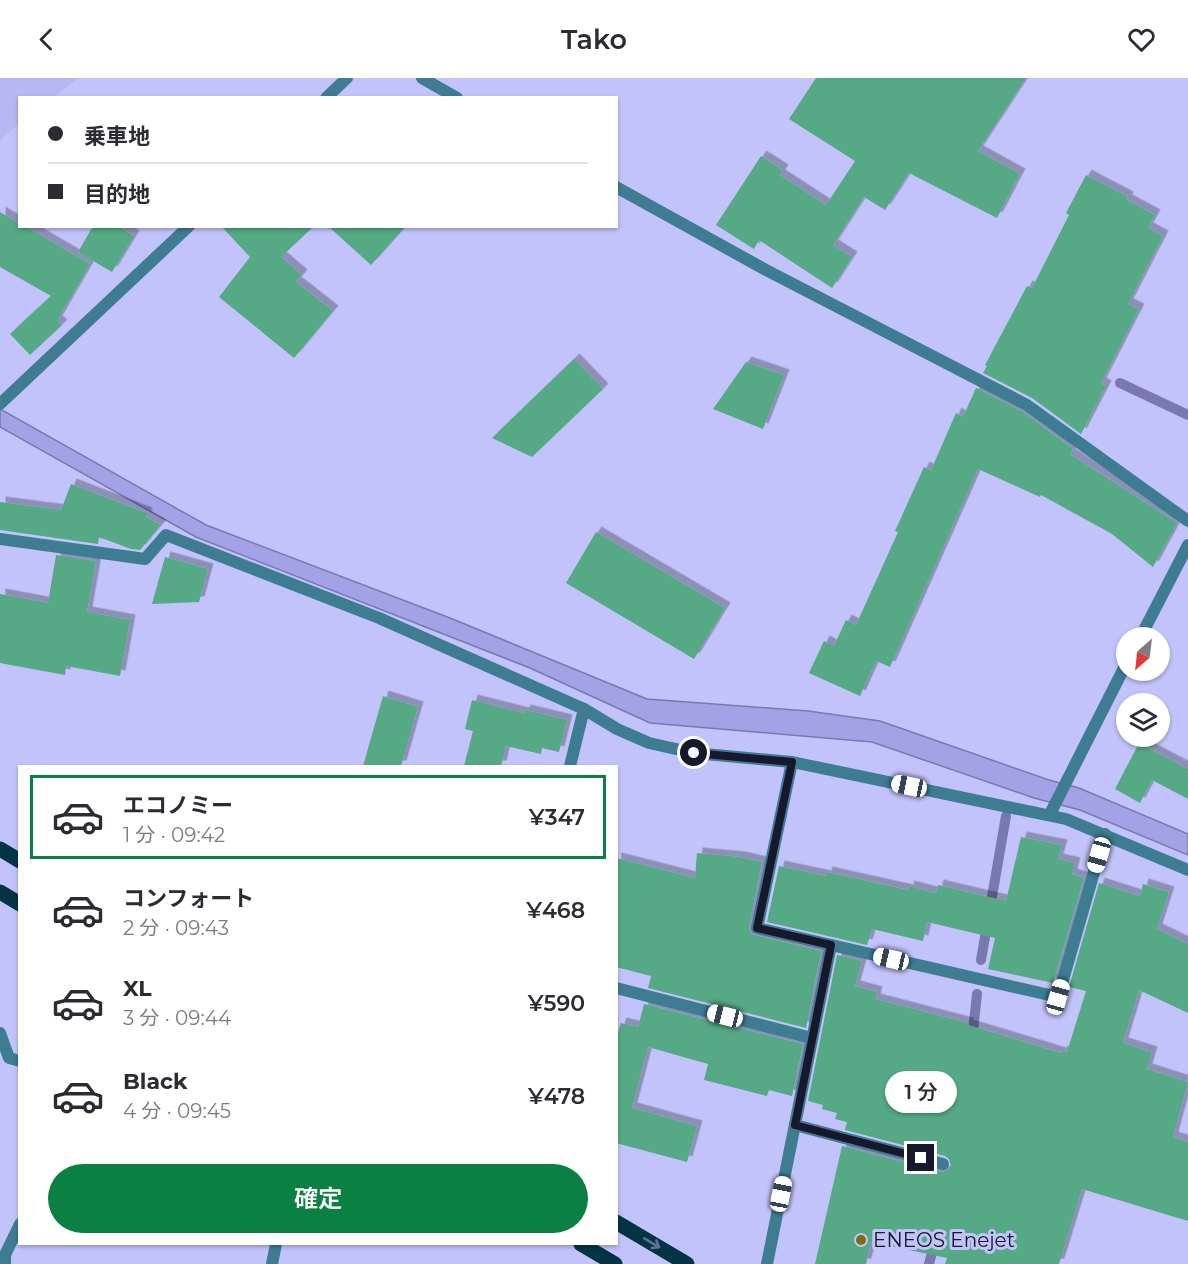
<!DOCTYPE html>
<html lang="ja">
<meta charset="utf-8">
<style>
:root{--surface:#fff;--page:#f2f2f3;--text:#2b2b33;--muted:#7c7c81;--line:#e1e1e2;--accent:#0b8043}
body{margin:0;font-family:Montserrat,"Noto Sans JP",sans-serif;background:var(--page);color:var(--text);height:100vh;display:flex;flex-direction:column;font-size:22px;white-space:nowrap}
*{box-sizing:border-box;margin:0}
p{font-size:20px;color:var(--muted)}
.icon{flex:none;width:33px;height:33px;fill:none;stroke:currentColor;stroke-width:2;stroke-linecap:round;stroke-linejoin:round}
.map{position:relative;flex:1;overflow:hidden}
.sheet{position:absolute;left:18px;top:687px;width:600px;height:480px;display:flex;flex-direction:column;background:var(--surface);border-radius:0px;box-shadow:0 2px 4px #0004}
.sheet>*{flex:none}
.banner{position:absolute;left:18px;top:18px;width:600px;height:132px;border-radius:0px;box-shadow:0 2px 4px #0004;display:grid;align-content:center;height:132px;padding:0 30px;background:var(--surface)}
.needle{width:39px;rotate:208deg}
.tools{position:absolute;left:1116px;top:549px;display:grid;gap:12px}
.tools a{display:grid;place-items:center;width:54px;height:54px;border-radius:50%;background:var(--surface);box-shadow:0 2px 4px #0004;font-size:30px}
.end{position:absolute;width:27px;height:27px;margin:-14px;border:8px solid #18182c;background:#fff;box-shadow:0 0 0 3px #fff}
.from{border-radius:50%}
.bubble{position:absolute;height:42px;border-radius:21px;background:var(--surface);box-shadow:0 2px 4px #0004;font-size:20px;font-weight:600;line-height:42px;text-align:center}
.car{position:absolute;width:18px;height:36px;margin:-18px -9px;border-radius:8px;box-shadow:0 0 4px 2px #0007;background:linear-gradient(#fff 24%,#345 0 40%,#fff 0 76%,#345 0 86%,#fff 0)}
.banner b{display:flex;align-items:center;gap:21px;height:57px;font-size:22px}
.banner b+b{border-top:2px solid var(--line)}
.banner i{width:15px;height:15px;background:var(--text)}
ul{padding:10px 0 0;list-style:none}
li{display:flex;align-items:center;gap:18px;height:84px;margin:0 12px 9px;padding:0 18px;border:3px solid transparent;border-radius:0px}
li div{flex:1}
li b{display:block;font-size:22px}
li em{font-style:normal;font-weight:600}
li.selected{border-color:var(--accent)}
li>.icon{width:54px;height:54px;stroke-width:1.5}
.primary-button{display:flex;gap:12px;margin-top:auto;padding:12px 30px}
.primary-button a{flex:1;height:69px;border-radius:36px;background:var(--accent);color:#fff;font-size:24px;font-weight:600;line-height:69px;text-align:center}
header{display:flex;justify-content:space-between;align-items:center;height:78px;padding:0 30px;background:var(--surface);font-size:27px;font-weight:600}
.map>svg:first-child{display:block}
.built{fill:#b7b7f4}
.water{fill:#a3a2e7;stroke:#7979af;stroke-width:1.5}
.lines{fill:none;stroke-linecap:round;stroke-linejoin:round}
.stream{stroke:#7979af;stroke-width:10}
.building{fill:#54a985;filter:url(#shadow)}
.minor{stroke:#3e7c92;stroke-width:12}
.primary{stroke:#043443;stroke-width:15}
.oneway{stroke:#5a7495}
.route{stroke:#18182c;stroke-width:8}
.poi-dot{fill:#787010;stroke:#c2c3fa;stroke-width:2}
.labels{text-anchor:middle;dominant-baseline:central;stroke-width:6;stroke-linejoin:round;paint-order:stroke}
.poi-label{font-size:20px;fill:#18182c;stroke:#c2c3fa;text-anchor:start}
</style>
<header><svg class="icon" aria-label="back" viewBox="0 0 24 24"><path d="M15 5l-7 7 7 7"/></svg>Tako<svg class="icon" aria-label="heart" viewBox="0 0 24 24"><path d="M12 20l-8-8c-3-5 5-10 8-4 3-6 11-1 8 4z"/></svg></header>
<div class="map">
<svg width="1188" height="1186" viewBox="0 0 1188 1186">
<defs>
<filter id="shadow"><feDropShadow dx="5.5" dy="-5.5" stdDeviation="0" flood-color="#0004"/></filter>
</defs>
<rect width="100%" height="100%" fill="#c2c3fa"/>
<!-- built -->
<polygon class="built" points="0,0 79,0 54,19 20,20 19,46 0,62"/>
<!-- water -->
<polygon class="water" points="0,331 206,447 450,540 647,621 808,633 880,643 1049,702 1079,710 1188,756 1188,777 1080,732 1034,720 872,664 650,645 530,590 196,459 0,349"/>
<g class="lines">
<!-- stream -->
<g class="stream">
<polyline points="1120,305 1188,337"/>
<polyline points="981,882 1006,738"/>
<polyline points="972,962 977,916"/>
<polyline points="929,1186 935,1163"/>
</g>
</g>
<!-- building -->
<g class="building">
<polygon points="816,0 1026,0 978,73 1020,96 997,140 909,95 885,132 864,119 833,167 852,179 832,210 759,162 754,171 716,147 761,78 783,92 780,97 826,127 855,83 789,41"/>
<polygon points="1086,97 1128,119 1127,122 1155,137 1148,150 1163,158 1128,226 1139,231 1101,305 1106,308 1081,356 1032,320 983,295 987,288 985,287 1027,208 1032,210 1069,137 1066,135"/>
<polygon points="0,134 20,146 20,148 25,148 90,186 57,243 62,247 30,277 10,256 51,218 0,189"/>
<polygon points="93,148 118,148 134,158 112,194 78,174"/>
<polygon points="221,148 314,148 281,179 302,197 296,204 333,233 294,280 219,219 250,179"/>
<polygon points="328,148 406,148 371,187"/>
<polygon points="574,281 603,311 532,379 492,360"/>
<polygon points="746,284 784,297 763,351 713,331"/>
<polygon points="976,310 1023,334 1073,371 1070,376 1177,445 1153,489 1112,456 1041,417 1040,419 978,391 890,589 876,583 860,618 809,595 824,563 834,568 846,542 856,547 898,454 895,453 924,389 931,392 956,335 963,339"/>
<polygon points="71,406 147,435 146,439 161,447 140,472 131,471 99,459 98,466 0,452 0,424 61,432"/>
<polygon points="596,454 725,530 694,581 566,505"/>
<polygon points="56,477 96,483 87,534 130,542 120,598 66,588 65,597 0,585 0,516 48,525"/>
<polygon points="165,479 208,491 199,524 152,526"/>
<polygon points="383,618 418,629 401,688 363,688"/>
<polygon points="472,622 524,635 525,632 567,642 559,674 542,670 541,676 506,668 501,688 464,688 473,653 465,651"/>
<polygon points="1139,665 1188,691 1188,721 1152,702 1140,725 1115,711"/>
<polygon points="1021,759 1062,767 1058,781 1075,785 1072,796 1084,800 1053,905 988,891 995,860 927,844 923,863 872,851 867,867 767,844 779,788 826,798 827,794 908,812 909,808 936,815 938,807 1006,823"/>
<polygon points="697,775 740,779 762,784 749,848 751,856 821,873 806,950 648,910 651,898 616,889 616,780 695,800"/>
<polygon points="1099,805 1140,818 1143,806 1169,814 1157,851 1188,866 1188,935 1139,912 1123,965 1152,974 1147,991 1188,1004 1173,1059 1188,1064 1188,1143 1082,1111 1059,1186 945,1186 947,1180 871,1164 866,1186 815,1186 842,1068 941,1094 948,1092 951,1088 949,1081 945,1078 845,1052 847,1044 835,1041 837,1035 822,1031 823,1027 808,1023 837,877 862,883 855,908 877,914 875,921 968,945 968,947 1061,975 1062,973 1067,974 1086,913 1069,909"/>
<polygon points="644,926 803,966 792,1018 769,1012 767,1018 704,1002 708,986 648,969 632,1030 697,1048 687,1084 616,1065 616,960 621,945 638,949"/>
</g>
<g class="lines">
<!-- minor -->
<g class="minor">
<polyline points="422,0 457,20"/>
<polyline points="326,20 347,0"/>
<polyline points="616,109 766,192 1027,327 1188,443"/>
<polyline points="0,326 189,148"/>
<polyline points="0,461 145,481 166,457 379,540 584,631"/>
<polyline points="1140,560 1188,467"/>
<polyline points="792,684 757,850 1058,919 1105,756"/>
<polyline points="570,688 584,631 617,651 649,665 694,675 792,684 1066,741 1188,792"/>
<polyline points="1050,736 1126,586"/>
<polyline points="616,910 812,960"/>
<polyline points="0,955 9,980 20,983"/>
<polyline points="795,1047 943,1086"/>
<polyline points="5,1186 5,1177 20,1146"/>
<polyline points="272,1186 276,1166"/>
<polyline points="767,1186 831,867"/>
</g>
<!-- primary -->
<g class="primary">
<polyline points="0,771 20,783"/>
<polyline points="0,814 20,826"/>
<polyline points="616,1144 687,1186"/>
<polyline points="581,1166 615,1186"/>
</g>
</g>
<!-- one-way arrows -->
<defs><path id="oneway-shaft" d="M-6 0H5M1.5-3L5.5 0L1.5 3" fill="none" stroke-width="1.6" stroke-linecap="round" stroke-linejoin="round" transform="scale(1.5)"/></defs>
<use class="oneway" href="#oneway-shaft" transform="translate(652 1165) rotate(31)"/>
<g class="lines">
<!-- route -->
<polyline class="route" points="694,675 792,684 757,850 831,867 795,1047 921,1080"/>
</g>
<!-- markers -->
<circle class="poi-dot" cx="861" cy="1162" r="6"/>
<g class="labels">
<!-- poi labels -->
<g class="poi-label">
<text x="873" y="1162">ENEOS Enejet</text>
</g>
</g>
</svg>
<div class="tools">
<a><svg class="needle" viewBox="-14 -14 28 28"><path d="M0-13l5 13h-10z" fill="#e53935"/><path d="M0 13l5-13h-10z" fill="#7c7c81"/></svg></a>
<a><svg class="icon" aria-label="layers" viewBox="0 0 24 24"><path d="M12 4l9 5-9 5-9-5zM3 14l9 5 9-5"/></svg></a>
</div>
<i class="end from" style="left:694px;top:675px"></i>
<i class="end" style="left:921px;top:1080px"></i>
<div class="bubble" style="left:885px;top:993px;width:72px">1 分</div>
<i class="car" style="left:909px;top:708px;rotate:282deg"></i>
<i class="car" style="left:1099px;top:777px;rotate:196deg"></i>
<i class="car" style="left:891px;top:881px;rotate:283deg"></i>
<i class="car" style="left:1058px;top:919px;rotate:16deg"></i>
<i class="car" style="left:725px;top:938px;rotate:284deg"></i>
<i class="car" style="left:781px;top:1116px;rotate:11deg"></i>
<div class="banner">
<b><i class="from"></i>乗車地</b>
<b><i></i>目的地</b>
</div>
<section class="sheet">
<ul>
<li class="selected"><svg class="icon" aria-label="car" viewBox="0 0 24 24"><path d="M5 17H2v-5l4-1 3-4h7l3 4 3 1v5h-3M9 17h6M6 11h13"/><circle cx="7" cy="17" r="2"/><circle cx="17" cy="17" r="2"/></svg><div><b>エコノミー</b><p>1 分 · 09:42</p></div><em>¥347</em></li>
<li><svg class="icon" aria-label="car" viewBox="0 0 24 24"><path d="M5 17H2v-5l4-1 3-4h7l3 4 3 1v5h-3M9 17h6M6 11h13"/><circle cx="7" cy="17" r="2"/><circle cx="17" cy="17" r="2"/></svg><div><b>コンフォート</b><p>2 分 · 09:43</p></div><em>¥468</em></li>
<li><svg class="icon" aria-label="car" viewBox="0 0 24 24"><path d="M5 17H2v-5l4-1 3-4h7l3 4 3 1v5h-3M9 17h6M6 11h13"/><circle cx="7" cy="17" r="2"/><circle cx="17" cy="17" r="2"/></svg><div><b>XL</b><p>3 分 · 09:44</p></div><em>¥590</em></li>
<li><svg class="icon" aria-label="car" viewBox="0 0 24 24"><path d="M5 17H2v-5l4-1 3-4h7l3 4 3 1v5h-3M9 17h6M6 11h13"/><circle cx="7" cy="17" r="2"/><circle cx="17" cy="17" r="2"/></svg><div><b>Black</b><p>4 分 · 09:45</p></div><em>¥478</em></li>
</ul>
<div class="primary-button"><a>確定</a></div>
</section>
</div>
